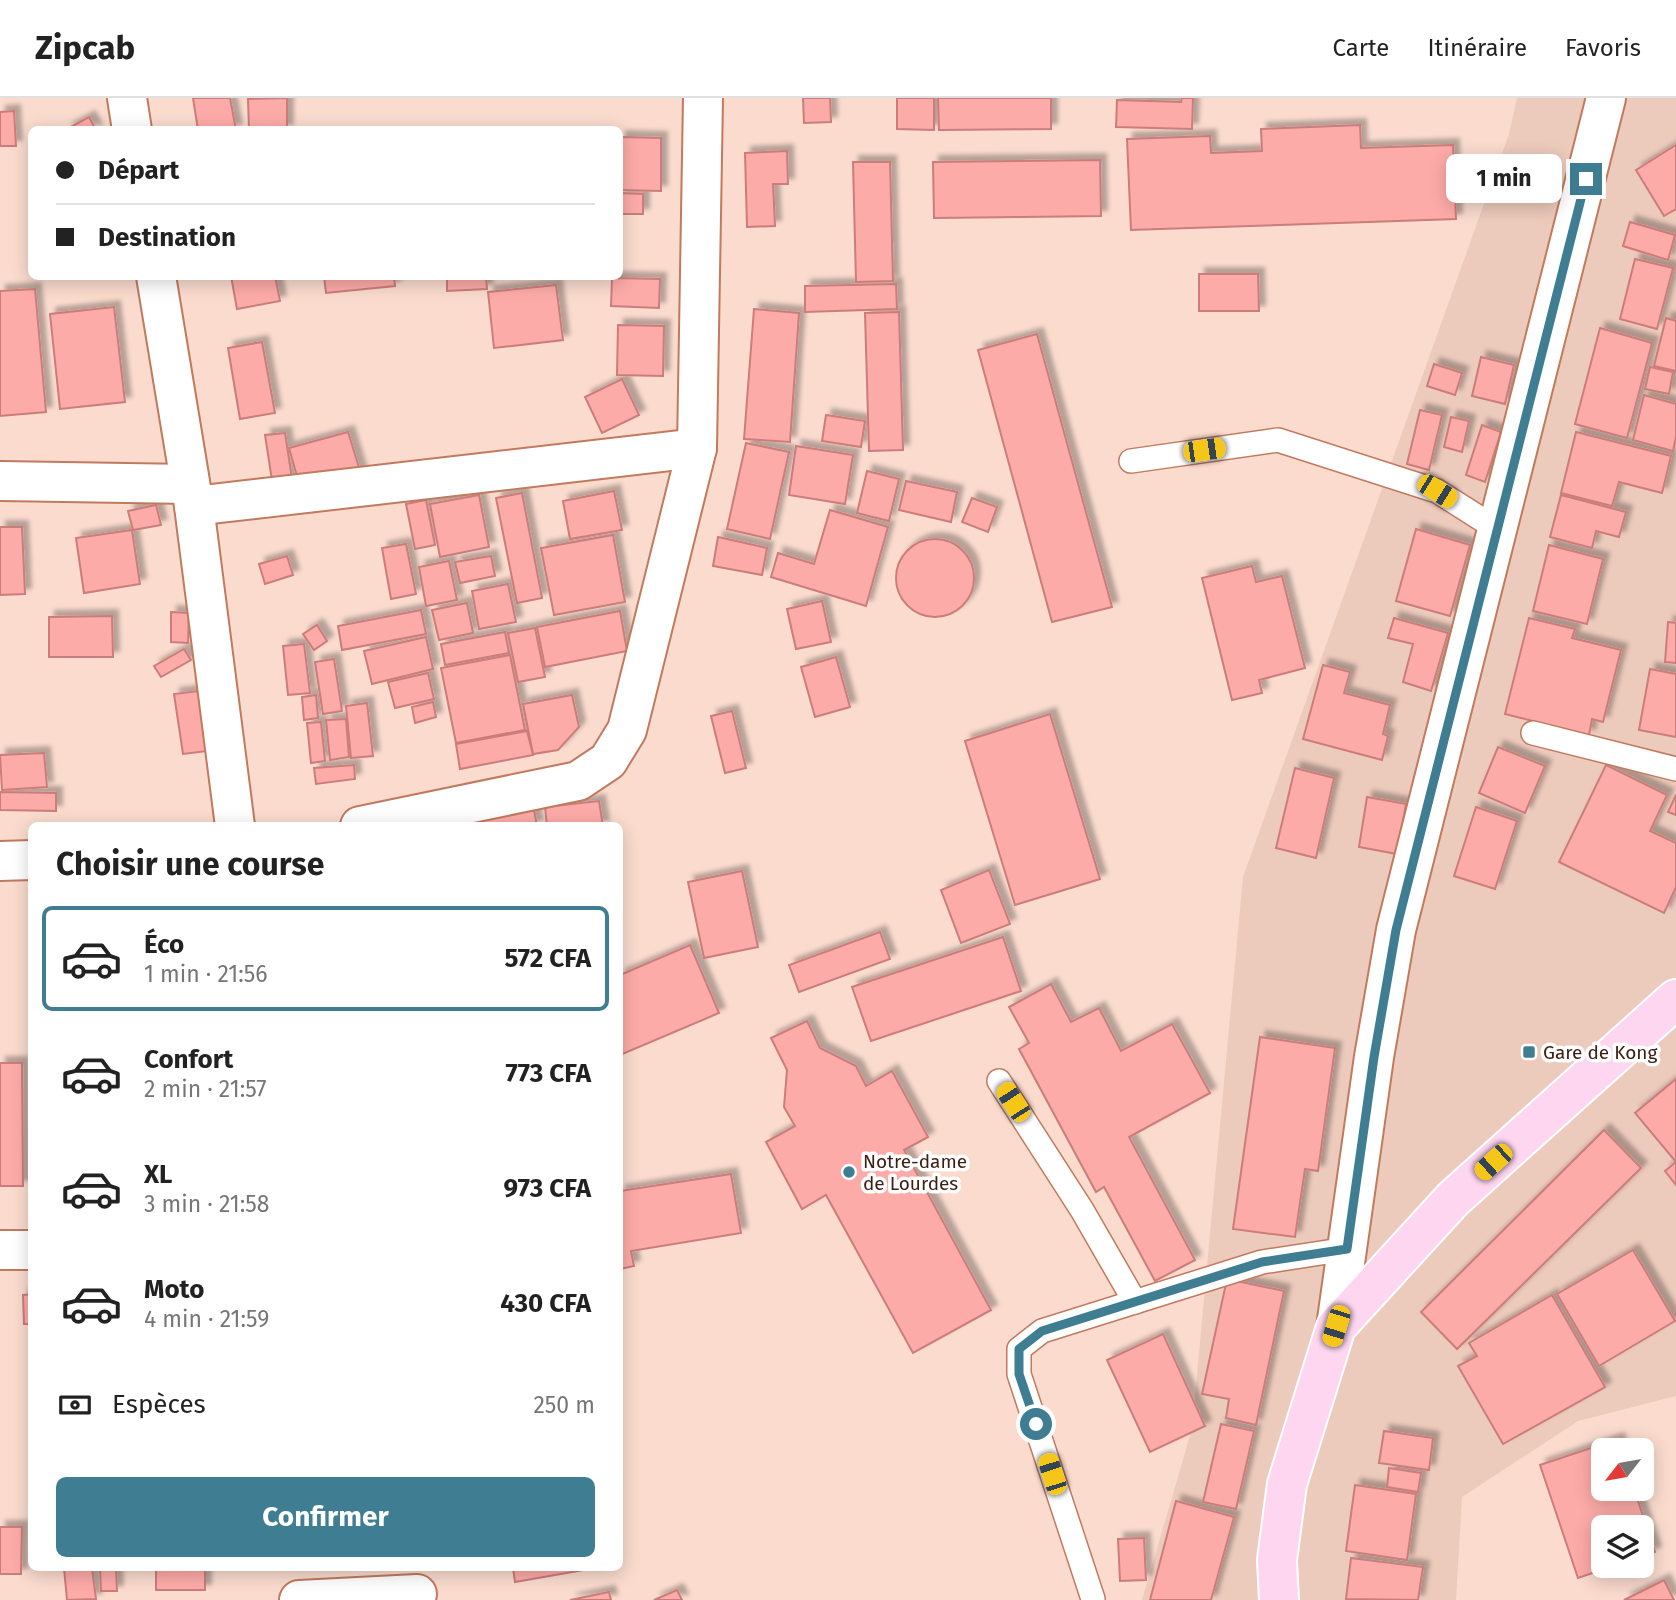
<!DOCTYPE html>
<html lang="fr">
<meta charset="utf-8">
<style>
:root{--surface:#fff;--page:#f2f2f2;--text:#222;--muted:#767676;--line:#e0e0e0;--accent:#3e7d92}
body{margin:0;font-family:"Fira Sans",sans-serif;background:var(--page);color:var(--text);height:100vh;display:flex;flex-direction:column;font-size:26px;white-space:nowrap}
*{box-sizing:border-box;margin:0}
p{font-size:23px;color:var(--muted)}
.icon{flex:none;width:38px;height:38px;fill:none;stroke:currentColor;stroke-width:2;stroke-linecap:round;stroke-linejoin:round}
.map{position:relative;flex:1;overflow:hidden}
.drawer{position:absolute;left:28px;top:724px;width:595px;height:749px;display:flex;flex-direction:column;background:var(--surface);border-radius:10px;box-shadow:0 4px 18px #0003}
.drawer>*{flex:none}
.banner{position:absolute;left:28px;top:28px;width:595px;height:154px;border-radius:10px;box-shadow:0 4px 18px #0003;display:grid;align-content:center;height:154px;padding:0 28px;background:var(--surface)}
.needle{width:46px;rotate:239deg}
.controls{position:absolute;left:1591px;top:1340px;display:grid;gap:14px}
.controls a{display:grid;place-items:center;width:63px;height:63px;border-radius:10px;background:var(--surface);box-shadow:0 4px 18px #0003;font-size:35px}
.end{position:absolute;width:32px;height:32px;margin:-16px;border:9px solid #3e7d92;background:#fff;box-shadow:0 0 0 4px #fff}
.from{border-radius:50%}
.bubble{position:absolute;height:49px;border-radius:10px;background:var(--surface);box-shadow:0 4px 18px #0003;font-size:23px;font-weight:700;line-height:49px;text-align:center}
.car{position:absolute;width:21px;height:42px;margin:-21px -10px;border-radius:9px;box-shadow:0 0 5px 2px #0007;background:linear-gradient(#f5c518 24%,#345 0 40%,#f5c518 0 76%,#345 0 86%,#f5c518 0)}
.banner b{display:flex;align-items:center;gap:24px;height:66px;font-size:26px}
.banner b+b{border-top:2px solid var(--line)}
.banner i{width:18px;height:18px;background:var(--text)}
ul{padding:0;list-style:none}
li{display:flex;align-items:center;gap:21px;height:105px;margin:0 14px 10px;padding:0 14px;border:4px solid transparent;border-radius:10px}
li div{flex:1}
li b{display:block;font-size:26px}
li em{font-style:normal;font-weight:700}
li.selected{border-color:var(--accent)}
li>.icon{width:63px;height:63px;stroke-width:1.5}
h2{padding:0 28px;font-size:32px;line-height:84px}
.pay{display:flex;align-items:center;gap:18px;height:77px;padding:0 28px;font-size:26px}
.pay p{margin-inline-start:auto}
.action{display:flex;gap:14px;margin-top:auto;padding:14px 28px}
.action a{flex:1;height:80px;border-radius:10px;background:var(--accent);color:#fff;font-size:28px;font-weight:700;line-height:80px;text-align:center}
header{display:flex;align-items:center;gap:42px;box-sizing:border-box;height:98px;padding:0 35px;background:var(--surface);border-bottom:2px solid var(--line)}
header strong{font-size:33px}
nav{display:flex;gap:38px;margin-inline-start:auto;font-size:24px}
.map>svg:first-child{display:block}
.built{fill:#eccabc}
.building{fill:#fdaba8;stroke:#cb7d7b;stroke-width:2;filter:url(#shadow)}
.lines{fill:none;stroke-linecap:round;stroke-linejoin:round}
.lane-casing{stroke:#c17a5e;stroke-width:26}
.street-casing{stroke:#c17a5e;stroke-width:42}
.primary-casing{stroke:#fff;stroke-width:42}
.lane{stroke:#fff;stroke-width:23}
.street{stroke:#fff;stroke-width:38}
.primary{stroke:#fed6ef;stroke-width:38}
.route{stroke:#3e7d92;stroke-width:9}
.poi-dot{fill:#3e7d92;stroke:#fff;stroke-width:2.5}
.labels{text-anchor:middle;dominant-baseline:central;stroke-width:7;stroke-linejoin:round;paint-order:stroke}
.poi-label{font-size:19px;fill:#3d2015;stroke:#fff;text-anchor:start}
</style>
<header>
<strong>Zipcab</strong>
<nav><a>Carte</a><a>Itinéraire</a><a>Favoris</a></nav>
</header>
<div class="map">
<svg width="1676" height="1502" viewBox="0 0 1676 1502">
<defs>
<filter id="shadow"><feDropShadow dx="6" dy="-6" stdDeviation="2" flood-color="#0004"/></filter>
</defs>
<rect width="100%" height="100%" fill="#fadbce"/>
<!-- built -->
<polygon class="built" points="1517,0 1676,0 1676,1298 1578,1323 1462,1399 1456,1502 1142,1502 1192,1331 1243,779 1509,36"/>
<!-- building -->
<g class="building">
<polygon points="193,0 230,0 236,32 198,32"/>
<polygon points="287,0 287,32 249,32 248,1"/>
<polygon points="803,0 830,0 831,24 804,25"/>
<polygon points="897,0 934,0 934,32 897,31"/>
<polygon points="938,0 1051,0 1051,31 939,32"/>
<polygon points="1182,0 1193,0 1192,31 1116,29 1117,2 1181,4"/>
<polygon points="14,13 16,48 0,48 0,14"/>
<polygon points="89,19 96,32 67,31"/>
<polygon points="1360,27 1361,50 1453,47 1456,121 1131,132 1127,41 1210,38 1211,55 1262,53 1261,31"/>
<polygon points="620,39 661,40 661,93 620,92"/>
<polygon points="1676,47 1676,111 1664,118 1636,72"/>
<polygon points="787,53 788,86 773,86 775,128 747,129 745,55"/>
<polygon points="1100,62 1101,118 934,120 933,64"/>
<polygon points="853,64 890,64 893,183 856,184"/>
<polygon points="620,95 643,96 643,116 620,116"/>
<polygon points="1630,124 1675,137 1668,162 1623,148"/>
<polygon points="1635,161 1673,170 1657,231 1620,221"/>
<polygon points="1199,176 1258,176 1259,213 1199,213"/>
<polygon points="231,178 275,178 280,203 237,211"/>
<polygon points="324,178 394,178 395,188 326,195"/>
<polygon points="447,178 486,178 487,191 447,193"/>
<polygon points="612,180 660,181 659,210 611,208"/>
<polygon points="896,186 897,211 805,214 805,188"/>
<polygon points="556,187 563,242 494,250 488,194"/>
<polygon points="35,191 46,314 0,318 0,193"/>
<polygon points="114,209 125,304 60,311 50,216"/>
<polygon points="754,211 799,215 790,344 744,341"/>
<polygon points="899,214 903,352 869,353 865,215"/>
<polygon points="1666,220 1676,223 1676,273 1654,268"/>
<polygon points="618,227 664,228 663,278 617,277"/>
<polygon points="1600,230 1652,245 1627,340 1575,326"/>
<polygon points="1037,236 1112,509 1052,524 978,252"/>
<polygon points="262,244 275,315 240,321 228,250"/>
<polygon points="1481,259 1514,267 1505,306 1472,298"/>
<polygon points="1434,266 1462,275 1455,297 1427,288"/>
<polygon points="1650,269 1673,274 1669,296 1645,291"/>
<polygon points="622,281 639,317 602,335 585,299"/>
<polygon points="1644,297 1676,306 1676,339 1673,353 1633,342"/>
<polygon points="1420,312 1442,317 1429,372 1407,366"/>
<polygon points="826,317 865,323 861,349 822,343"/>
<polygon points="1451,319 1469,323 1462,354 1444,349"/>
<polygon points="1482,327 1501,334 1485,384 1466,377"/>
<polygon points="348,334 361,376 301,392 289,350"/>
<polygon points="1576,334 1671,358 1662,395 1619,384 1612,408 1561,395"/>
<polygon points="285,335 293,387 273,389 265,337"/>
<polygon points="746,345 789,354 770,441 727,431"/>
<polygon points="796,348 853,357 845,406 789,397"/>
<polygon points="867,373 899,381 889,423 857,415"/>
<polygon points="906,383 957,394 951,424 899,412"/>
<polygon points="614,393 622,432 570,441 563,403"/>
<polygon points="522,395 542,500 517,505 496,400"/>
<polygon points="479,397 489,449 440,459 430,406"/>
<polygon points="1561,397 1626,414 1619,439 1596,433 1592,450 1550,439"/>
<polygon points="972,400 997,409 988,434 962,424"/>
<polygon points="426,402 435,447 415,451 406,406"/>
<polygon points="156,407 161,427 133,432 128,413"/>
<polygon points="830,412 888,429 866,508 771,479 778,455 814,466"/>
<polygon points="0,429 22,429 25,496 0,497"/>
<polygon points="1416,431 1470,447 1450,518 1396,503"/>
<polygon points="132,432 140,486 84,495 76,440"/>
<polygon points="613,437 625,504 554,517 541,450"/>
<polygon points="718,439 767,450 762,477 713,468"/>
<circle cx="935" cy="480" r="39"/>
<polygon points="406,446 416,496 391,501 382,450"/>
<polygon points="1549,447 1603,461 1587,526 1533,513"/>
<polygon points="287,458 293,477 265,486 259,466"/>
<polygon points="491,458 495,478 460,485 455,464"/>
<polygon points="449,463 457,502 426,508 419,469"/>
<polygon points="1252,468 1256,484 1282,478 1305,570 1259,582 1262,595 1232,602 1202,480"/>
<polygon points="508,486 516,524 479,531 472,493"/>
<polygon points="822,503 831,544 796,551 787,511"/>
<polygon points="467,505 473,535 439,542 432,512"/>
<polygon points="421,512 426,536 342,552 338,528"/>
<polygon points="620,513 627,553 545,569 537,529"/>
<polygon points="171,514 189,515 188,545 171,544"/>
<polygon points="112,518 113,559 49,559 49,519"/>
<polygon points="1394,520 1448,535 1431,593 1403,584 1413,546 1388,540"/>
<polygon points="1529,520 1575,531 1572,540 1621,552 1603,624 1592,621 1589,637 1505,616"/>
<polygon points="1668,524 1676,525 1676,565 1665,564"/>
<polygon points="317,527 327,543 314,552 303,536"/>
<polygon points="535,530 545,579 518,584 508,535"/>
<polygon points="505,534 509,555 445,567 441,546"/>
<polygon points="426,539 433,571 372,586 364,553"/>
<polygon points="304,546 310,595 288,597 283,548"/>
<polygon points="184,551 191,562 161,579 154,568"/>
<polygon points="510,557 525,632 456,645 441,570"/>
<polygon points="836,559 850,609 815,619 801,569"/>
<polygon points="334,561 342,613 323,616 315,564"/>
<polygon points="1323,567 1350,574 1344,595 1390,607 1383,636 1388,638 1382,662 1303,641"/>
<polygon points="1650,571 1676,576 1676,639 1639,632"/>
<polygon points="428,575 434,601 395,610 388,584"/>
<polygon points="207,592 216,652 183,656 174,596"/>
<polygon points="316,597 318,620 304,622 302,599"/>
<polygon points="572,597 579,629 558,652 533,656 523,606"/>
<polygon points="433,604 436,619 415,625 412,609"/>
<polygon points="367,605 373,658 351,660 346,608"/>
<polygon points="732,613 746,670 725,675 711,618"/>
<polygon points="1050,616 1100,781 1015,807 965,643"/>
<polygon points="346,621 349,659 330,662 326,622"/>
<polygon points="321,624 325,663 311,665 307,625"/>
<polygon points="527,633 533,657 460,671 456,646"/>
<polygon points="1498,649 1545,668 1525,715 1479,695"/>
<polygon points="44,655 47,689 2,692 0,657"/>
<polygon points="354,667 355,681 316,686 314,670"/>
<polygon points="1606,667 1667,697 1650,733 1676,745 1676,789 1664,815 1559,764"/>
<polygon points="1295,670 1334,680 1316,760 1276,750"/>
<polygon points="0,694 56,695 56,713 0,712"/>
<polygon points="1676,697 1676,717 1668,714"/>
<polygon points="1367,699 1406,706 1397,756 1359,749"/>
<polygon points="599,703 603,728 547,728 545,709"/>
<polygon points="1476,709 1517,723 1495,791 1454,778"/>
<polygon points="534,712 537,728 483,728 482,721"/>
<polygon points="989,772 1010,826 961,845 941,792"/>
<polygon points="742,773 758,849 704,860 688,784"/>
<polygon points="880,834 890,861 799,894 789,867"/>
<polygon points="1003,839 1021,893 871,943 852,889"/>
<polygon points="690,847 719,915 620,957 620,877"/>
<polygon points="1051,886 1071,924 1099,910 1121,953 1172,926 1210,995 1129,1039 1195,1162 1155,1183 1104,1089 1096,1094 1019,951 1029,945 1009,909"/>
<polygon points="807,923 820,950 856,968 866,988 892,973 928,1039 904,1052 991,1212 913,1255 826,1097 802,1111 766,1044 795,1028 784,1009 787,972 771,940"/>
<polygon points="1260,939 1335,950 1318,1073 1305,1071 1295,1139 1233,1131"/>
<polygon points="0,965 22,965 23,1088 0,1088"/>
<polygon points="1676,981 1676,1064 1635,1015"/>
<polygon points="1604,1032 1641,1070 1457,1251 1421,1214"/>
<polygon points="1676,1064 1676,1087 1665,1073"/>
<polygon points="731,1076 741,1135 631,1153 634,1168 620,1171 620,1093"/>
<polygon points="1633,1152 1675,1223 1599,1268 1557,1196"/>
<polygon points="1227,1181 1284,1193 1256,1327 1226,1320 1229,1301 1202,1296"/>
<polygon points="32,1196 32,1226 24,1226 23,1197"/>
<polygon points="1552,1197 1605,1289 1503,1346 1458,1268 1477,1258 1469,1245"/>
<polygon points="1163,1236 1205,1328 1150,1354 1107,1262"/>
<polygon points="1221,1326 1254,1333 1236,1411 1203,1404"/>
<polygon points="1384,1333 1433,1340 1429,1372 1379,1365"/>
<polygon points="1618,1341 1622,1353 1603,1353 1603,1391 1634,1391 1655,1454 1642,1459 1642,1430 1603,1430 1603,1468 1613,1468 1578,1480 1540,1367"/>
<polygon points="1389,1370 1421,1375 1418,1394 1387,1389"/>
<polygon points="1355,1387 1416,1396 1407,1462 1346,1453"/>
<polygon points="1176,1403 1234,1419 1211,1502 1150,1502"/>
<polygon points="0,1429 22,1429 21,1476 0,1476"/>
<polygon points="1144,1440 1146,1482 1120,1483 1118,1441"/>
<polygon points="1351,1460 1423,1469 1418,1502 1346,1501"/>
<polygon points="64,1470 92,1470 96,1501 67,1502"/>
<polygon points="100,1470 116,1470 117,1493 101,1493"/>
<rect x="156" y="1470" width="49" height="22"/>
<polygon points="513,1470 584,1470 584,1472 515,1484"/>
<polygon points="1664,1482 1674,1502 1624,1502"/>
<polygon points="677,1492 682,1502 654,1502"/>
<polygon points="609,1494 611,1502 570,1502"/>
</g>
<g class="lines">
<defs>
<g id="lane">
<polyline points="1131,363 1278,342 1437,393 1497,431"/>
<polyline points="1533,635 1676,671"/>
<polyline points="999,983 1082,1112 1135,1204"/>
<polyline points="1093,1501 1019,1276 1019,1251 1042,1233 1262,1164 1347,1151"/>
</g>
<g id="street">
<polyline points="127,0 132,32"/>
<polyline points="156,178 194,408 235,728"/>
<polyline points="0,383 190,386"/>
<polyline points="194,408 697,350"/>
<polyline points="360,728 578,683 608,663 627,632 697,350 703,0"/>
<polyline points="0,763 32,762"/>
<polyline points="0,1152 32,1152"/>
<polyline points="1336,1229 1374,959 1396,832 1606,0"/>
<polyline points="299,1502 417,1496"/>
</g>
<polyline id="primary" points="1279,1502 1277,1462 1287,1386 1336,1229 1453,1101 1676,901"/>
</defs>
<!-- lane casing -->
<use href="#lane" class="lane-casing"/>
<!-- street casing -->
<use href="#street" class="street-casing"/>
<!-- primary casing -->
<use href="#primary" class="primary-casing"/>
<!-- lane -->
<use href="#lane" class="lane"/>
<!-- street -->
<use href="#street" class="street"/>
<!-- primary -->
<use href="#primary" class="primary"/>
</g>
<g class="lines">
<!-- route -->
<polyline class="route" points="1036,1326 1019,1276 1019,1251 1042,1233 1262,1164 1347,1151 1374,959 1396,832 1586,81"/>
</g>
<!-- markers -->
<g class="poi-dot">
<rect x="1522" y="947" width="14" height="14" rx="3.5"/>
<circle cx="849" cy="1074" r="7"/>
</g>
<g class="labels">
<!-- poi labels -->
<g class="poi-label">
<text x="1543" y="954">Gare de Kong</text>
<text x="863" y="1063">Notre-dame<tspan x="863" dy="22">de Lourdes</tspan></text>
</g>
</g>
</svg>
<div class="controls">
<a><svg class="needle" viewBox="-14 -14 28 28"><path d="M0-13l5 13h-10z" fill="#e53935"/><path d="M0 13l5-13h-10z" fill="#767676"/></svg></a>
<a><svg class="icon" aria-label="layers" viewBox="0 0 24 24"><path d="M12 4l9 5-9 5-9-5zM3 14l9 5 9-5"/></svg></a>
</div>
<i class="end from" style="left:1036px;top:1326px"></i>
<i class="end" style="left:1586px;top:81px"></i>
<div class="bubble" style="left:1446px;top:56px;width:116px">1 min</div>
<i class="car" style="left:1204px;top:352px;rotate:82deg"></i>
<i class="car" style="left:1437px;top:393px;rotate:122deg"></i>
<i class="car" style="left:1013px;top:1004px;rotate:327deg"></i>
<i class="car" style="left:1493px;top:1064px;rotate:228deg"></i>
<i class="car" style="left:1336px;top:1228px;rotate:197deg"></i>
<i class="car" style="left:1052px;top:1376px;rotate:342deg"></i>
<div class="banner">
<b><i class="from"></i>Départ</b>
<b><i></i>Destination</b>
</div>
<section class="drawer">
<h2>Choisir une course</h2>
<ul>
<li class="selected"><svg class="icon" aria-label="car" viewBox="0 0 24 24"><path d="M5 17H2v-5l4-1 3-4h7l3 4 3 1v5h-3M9 17h6M6 11h13"/><circle cx="7" cy="17" r="2"/><circle cx="17" cy="17" r="2"/></svg><div><b>Éco</b><p>1 min · 21:56</p></div><em>572 CFA</em></li>
<li><svg class="icon" aria-label="car" viewBox="0 0 24 24"><path d="M5 17H2v-5l4-1 3-4h7l3 4 3 1v5h-3M9 17h6M6 11h13"/><circle cx="7" cy="17" r="2"/><circle cx="17" cy="17" r="2"/></svg><div><b>Confort</b><p>2 min · 21:57</p></div><em>773 CFA</em></li>
<li><svg class="icon" aria-label="car" viewBox="0 0 24 24"><path d="M5 17H2v-5l4-1 3-4h7l3 4 3 1v5h-3M9 17h6M6 11h13"/><circle cx="7" cy="17" r="2"/><circle cx="17" cy="17" r="2"/></svg><div><b>XL</b><p>3 min · 21:58</p></div><em>973 CFA</em></li>
<li><svg class="icon" aria-label="car" viewBox="0 0 24 24"><path d="M5 17H2v-5l4-1 3-4h7l3 4 3 1v5h-3M9 17h6M6 11h13"/><circle cx="7" cy="17" r="2"/><circle cx="17" cy="17" r="2"/></svg><div><b>Moto</b><p>4 min · 21:59</p></div><em>430 CFA</em></li>
</ul>
<div class="pay"><svg class="icon" aria-label="cash" viewBox="0 0 24 24"><path d="M3 7h18v10H3z"/><circle cx="12" cy="12" r="2"/></svg>Espèces<p>250 m</p></div>
<div class="action"><a>Confirmer</a></div>
</section>
</div>
